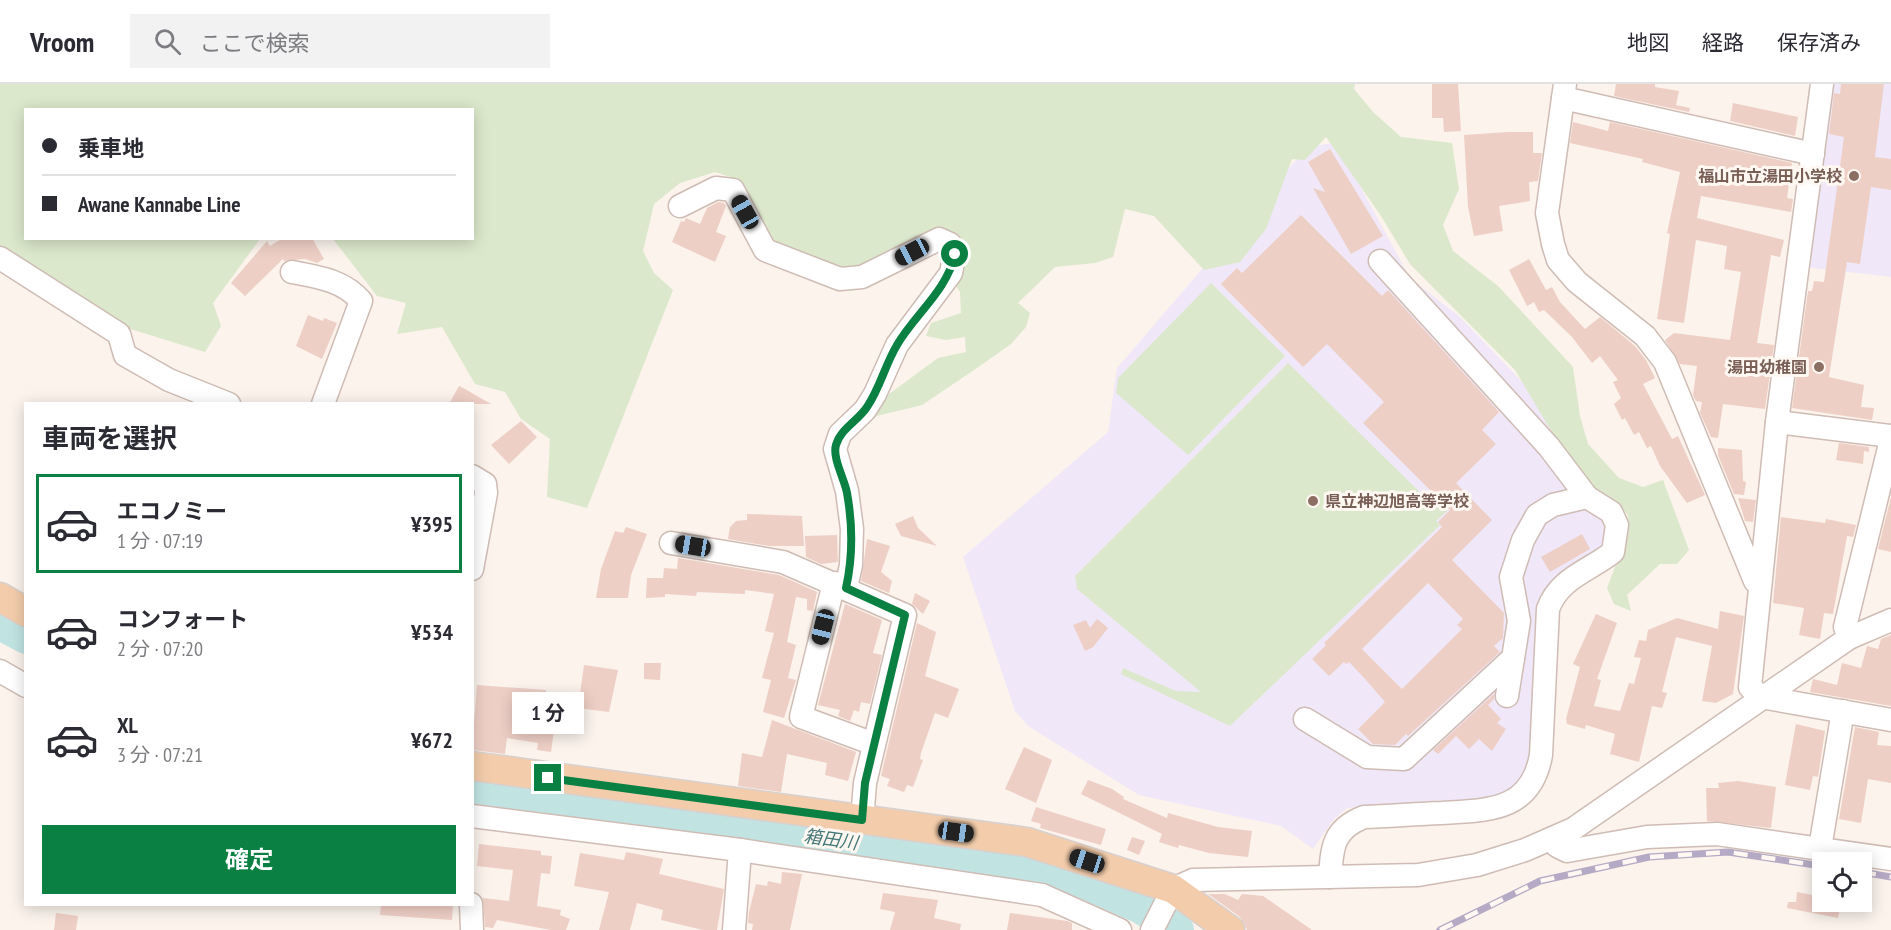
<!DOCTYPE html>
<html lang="ja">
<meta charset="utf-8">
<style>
:root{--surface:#fff;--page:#f2f2f3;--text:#2b2b33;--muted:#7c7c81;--line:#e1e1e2;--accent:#0b8043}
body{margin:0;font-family:"PT Sans Narrow","Noto Sans JP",sans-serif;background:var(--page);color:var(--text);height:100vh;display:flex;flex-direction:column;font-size:22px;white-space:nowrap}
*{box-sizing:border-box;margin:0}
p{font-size:20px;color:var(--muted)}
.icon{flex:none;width:33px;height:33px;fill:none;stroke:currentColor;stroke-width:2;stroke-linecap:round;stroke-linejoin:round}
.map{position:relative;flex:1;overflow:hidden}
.sheet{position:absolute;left:24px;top:318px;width:450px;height:504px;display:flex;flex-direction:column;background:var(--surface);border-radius:0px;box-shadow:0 3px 15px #0003}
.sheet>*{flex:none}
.hud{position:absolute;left:24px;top:24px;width:450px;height:132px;border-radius:0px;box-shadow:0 3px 15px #0003;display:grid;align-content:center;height:132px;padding:0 18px;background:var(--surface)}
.fabs{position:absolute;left:1812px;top:768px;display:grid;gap:12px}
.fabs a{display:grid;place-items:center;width:60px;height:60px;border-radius:0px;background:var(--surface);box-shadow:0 3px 15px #0003;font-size:30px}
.end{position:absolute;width:27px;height:27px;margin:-14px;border:8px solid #0b8043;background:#fff;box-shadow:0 0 0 3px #fff}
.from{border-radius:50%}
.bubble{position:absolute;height:42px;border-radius:0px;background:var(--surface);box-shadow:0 3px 15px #0003;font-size:20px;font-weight:700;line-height:42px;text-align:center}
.car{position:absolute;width:18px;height:36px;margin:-18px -9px;border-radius:8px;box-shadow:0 0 4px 2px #0007;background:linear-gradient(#222 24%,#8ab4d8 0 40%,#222 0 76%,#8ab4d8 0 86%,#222 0)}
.hud b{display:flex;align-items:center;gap:21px;height:57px;font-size:22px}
.hud b+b{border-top:2px solid var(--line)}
.hud i{width:15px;height:15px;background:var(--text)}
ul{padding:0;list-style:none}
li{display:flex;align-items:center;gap:18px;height:99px;margin:0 12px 9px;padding:0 6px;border:3px solid transparent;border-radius:0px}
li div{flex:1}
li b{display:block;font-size:22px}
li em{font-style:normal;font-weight:700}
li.current{border-color:var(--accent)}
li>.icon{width:54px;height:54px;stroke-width:1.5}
h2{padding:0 18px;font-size:27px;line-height:72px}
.primary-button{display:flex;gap:12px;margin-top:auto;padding:12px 18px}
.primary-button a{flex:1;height:69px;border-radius:0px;background:var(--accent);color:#fff;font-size:24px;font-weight:700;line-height:69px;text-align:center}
header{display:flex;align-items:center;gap:36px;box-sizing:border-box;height:84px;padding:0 30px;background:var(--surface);border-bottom:2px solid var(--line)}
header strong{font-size:28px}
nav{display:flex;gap:33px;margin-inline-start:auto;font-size:21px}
.search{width:420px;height:54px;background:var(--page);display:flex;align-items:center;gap:15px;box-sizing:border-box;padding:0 21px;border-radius:0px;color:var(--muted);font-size:22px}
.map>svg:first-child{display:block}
.education{fill:#f0e8f8}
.green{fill:#dbe8cb}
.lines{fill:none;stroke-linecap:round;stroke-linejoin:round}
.river{stroke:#c1e4e3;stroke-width:32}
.building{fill:#eecfc6;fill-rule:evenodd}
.minor-casing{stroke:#cfbcb4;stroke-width:25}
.major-casing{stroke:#d8d0ce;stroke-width:31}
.minor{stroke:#fff;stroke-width:22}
.major{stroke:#f3cdab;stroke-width:28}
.rail-casing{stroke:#b4aac5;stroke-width:7}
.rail{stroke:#fef7f2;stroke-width:4.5;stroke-dasharray:14;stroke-linecap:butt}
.route{stroke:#0b8043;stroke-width:8}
.education-dot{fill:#8d6e63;stroke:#fef7f2;stroke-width:2}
.labels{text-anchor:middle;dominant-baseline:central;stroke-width:6;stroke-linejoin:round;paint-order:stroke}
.education-label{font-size:16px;font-weight:bold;fill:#785e54;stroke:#fef7f2;text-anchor:end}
.water-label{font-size:18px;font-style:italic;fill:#457878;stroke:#fef7f2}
</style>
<header>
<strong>Vroom</strong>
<div class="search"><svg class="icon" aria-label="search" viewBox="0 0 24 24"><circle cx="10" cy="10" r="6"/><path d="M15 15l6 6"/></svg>ここで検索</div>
<nav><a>地図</a><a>経路</a><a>保存済み</a></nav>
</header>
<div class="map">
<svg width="1891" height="846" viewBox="0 0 1891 846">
<rect width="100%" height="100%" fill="#fbf3ec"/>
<!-- education -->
<g class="education">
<polygon points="1829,0 1891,0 1891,193 1804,183"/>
<polygon points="1336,58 1410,194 1459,232 1532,308 1605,408 1594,426 1605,440 1609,452 1604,465 1555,496 1533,671 1516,704 1497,715 1347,724 1334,735 1313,765 1281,742 1139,711 1028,642 1015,627 963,473 1108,348 1117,284 1306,64"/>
</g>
<!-- green -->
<g class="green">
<polygon points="0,0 1355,0 1354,5 1373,28 1401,53 1452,59 1459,105 1443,141 1453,167 1498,202 1573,283 1580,332 1588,360 1619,394 1643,403 1663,396 1689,466 1677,480 1660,480 1627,511 1631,527 1614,520 1607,504 1629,446 1628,431 1611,413 1581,397 1515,286 1410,180 1381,132 1326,53 1305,76 1292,75 1266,145 1240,178 1204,186 1154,132 1125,125 1113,173 1095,179 1055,183 1018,219 1030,229 1026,243 1011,260 977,284 922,321 872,333 881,316 938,274 966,268 965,253 946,256 926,252 931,239 961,229 960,208 953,198 957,153 847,192 768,153 749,126 740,96 715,88 680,99 654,120 643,167 654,189 673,206 587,424 547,413 550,355 521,335 505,308 475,300 442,243 397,250 406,219 377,212 333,155 472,154 472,26 26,26 26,154 260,155 213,219 221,242 205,268 124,243 0,167"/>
<polygon points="1211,199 1285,272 1188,371 1116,309 1118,294"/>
<polygon points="1288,279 1430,418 1435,414 1448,426 1436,437 1440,441 1230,642 1121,590 1123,584 1176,607 1201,608 1077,505 1075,492"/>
</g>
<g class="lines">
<!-- river -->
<g class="river">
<polyline points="0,540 26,554"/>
<polyline points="472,703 962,774 1080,797 1137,822 1178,846"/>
</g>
</g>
<!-- building -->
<g class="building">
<polygon points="1432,0 1458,0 1461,47 1444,48 1443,34 1432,34"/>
<polygon points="1616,0 1655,0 1655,3 1679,7 1676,21 1690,24 1689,28 1614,12"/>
<polygon points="1841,0 1884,0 1875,73 1891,75 1891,106 1871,103 1860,180 1847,178 1829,293 1864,301 1861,323 1874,324 1872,336 1792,324 1808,207 1812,207 1814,197 1824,198 1844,53 1829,50 1834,9 1840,10"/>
<polygon points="1733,19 1798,33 1795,52 1730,37"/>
<polygon points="1573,38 1608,47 1610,38 1792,79 1787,114 1793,115 1791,128 1701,112 1697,134 1784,156 1780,173 1771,171 1757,259 1774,261 1765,325 1723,320 1718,354 1711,353 1700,329 1702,318 1696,317 1693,311 1697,282 1680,280 1665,256 1674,249 1730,256 1741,188 1724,185 1727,162 1696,156 1684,239 1657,235 1670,150 1667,149 1680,88 1642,78 1643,75 1570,59"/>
<polygon points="1508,48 1533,48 1533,69 1542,69 1538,97 1529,98 1530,117 1499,122 1503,147 1474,152 1468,123 1464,51"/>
<polygon points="1330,65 1383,152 1351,170 1313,104 1325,108 1308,78"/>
<polygon points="718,118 724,119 726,122 716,148 726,152 715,178 672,158 681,137 684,138 686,134 700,140 707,124"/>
<path d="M 1301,131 L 1382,212 L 1388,206 L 1499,328 L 1482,346 L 1496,360 L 1456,399 L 1492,436 L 1452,476 L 1504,529 L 1503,554 L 1494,562 L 1500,568 L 1408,652 L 1406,650 L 1395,661 L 1373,660 L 1358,645 L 1385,618 L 1366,596 L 1349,578 L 1346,580 L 1344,578 L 1329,592 L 1312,575 L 1326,561 L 1324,559 L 1442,443 L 1438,438 L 1450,426 L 1363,339 L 1384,318 L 1327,260 L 1303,283 L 1221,200 L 1237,184 L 1242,189 ZM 1428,499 L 1463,535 L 1457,541 L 1462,545 L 1402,605 L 1362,565 Z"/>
<polygon points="283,154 312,154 324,175 317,179 305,175 284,177 283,175 245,212 231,199 267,157 270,162"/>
<polygon points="1529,175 1546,206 1552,203 1560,218 1585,245 1600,233 1635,262 1646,276 1655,294 1643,300 1672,355 1678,352 1705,411 1687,419 1660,382 1651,362 1647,364 1639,348 1634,351 1625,334 1622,336 1614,320 1621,314 1613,298 1618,296 1600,272 1592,279 1572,253 1544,226 1539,228 1534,218 1527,222 1509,186"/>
<polygon points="308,231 323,237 324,234 337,239 322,275 296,262"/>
<polygon points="459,302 465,305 491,320 449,320"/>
<polygon points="521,337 537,353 509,380 491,361"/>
<polygon points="1839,359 1869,363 1869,368 1864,367 1863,380 1836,376"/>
<polygon points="1718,364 1742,366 1743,397 1746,398 1744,411 1734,410 1718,371"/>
<polygon points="1891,413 1891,468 1878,465"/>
<polygon points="1738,414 1756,416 1753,438 1745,437"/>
<polygon points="747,430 802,432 804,462 769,462 728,455 730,443 736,437 747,436"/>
<polygon points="913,432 918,444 937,462 901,452 895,440"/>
<polygon points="1781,433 1825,439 1826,435 1856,441 1853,453 1847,452 1833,530 1824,529 1820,555 1799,551 1804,524 1773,519"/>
<polygon points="626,443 647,450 631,491 628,514 596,514 601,485 615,447 623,449"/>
<polygon points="1582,450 1590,465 1550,488 1541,473"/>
<polygon points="837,451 838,478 821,480 806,473 805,452"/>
<polygon points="867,455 890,462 881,488 892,497 889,509 861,497"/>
<polygon points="678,474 779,491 817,508 813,527 807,526 807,515 796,513 787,558 796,561 788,594 796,596 784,634 763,628 771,596 762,594 774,549 765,547 774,510 745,506 745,510 697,508 696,512 665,510 665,513 646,514 647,494 663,494 664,484 677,485"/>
<polygon points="915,509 930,517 923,530 912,520"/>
<polygon points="845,520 882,536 873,569 882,571 870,620 861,618 859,628 854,626 850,637 838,632 840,626 818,621"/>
<polygon points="1720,527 1744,532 1733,610 1716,619 1702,617 1712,562 1676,553 1662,608 1667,609 1662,624 1652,622 1639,678 1610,670 1615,650 1586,641 1585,645 1567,640 1566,635 1580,583 1573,580 1596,530 1617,539 1597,595 1601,596 1594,622 1620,627 1629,599 1634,600 1641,574 1634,573 1639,556 1646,557 1648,546 1677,534 1718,545"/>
<polygon points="1097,535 1108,544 1093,563 1085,567 1073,541 1086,536 1090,544"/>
<polygon points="917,539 936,548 925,592 959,605 948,634 935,629 921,669 920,675 923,676 913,703 907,701 904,708 887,702 890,695 881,692"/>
<polygon points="1891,551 1891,622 1810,608 1813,595 1837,601 1842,579 1861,584 1867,562 1878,565 1881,555"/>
<polygon points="644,579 661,579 660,596 644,595"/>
<polygon points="584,581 618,586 609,628 578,624"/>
<polygon points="477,601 546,606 543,623 557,625 551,668 537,666 538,659 507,654 505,670 472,666"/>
<polygon points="1494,610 1494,615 1488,621 1501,635 1497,639 1506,645 1492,667 1479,655 1469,665 1456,652 1438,670 1433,666"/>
<polygon points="772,636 856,668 848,697 825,691 827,679 787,670 781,708 738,702 742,669 762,673"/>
<polygon points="1796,640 1825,647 1818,693 1813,692 1810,706 1785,701"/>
<polygon points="1855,643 1879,648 1877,661 1891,662 1891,699 1868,695 1861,739 1839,735"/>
<polygon points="1024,663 1052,676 1036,719 1005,705"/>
<polygon points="1088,696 1112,705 1124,713 1123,715 1167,734 1168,729 1218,743 1252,747 1248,773 1209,769 1179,761 1178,764 1159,758 1162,750 1081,710"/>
<polygon points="1738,697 1776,703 1771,744 1707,737 1706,704 1719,704 1718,699"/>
<polygon points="1036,723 1106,745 1101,761 1040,744 1041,740 1031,737"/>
<polygon points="1132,753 1145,757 1139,771 1127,766"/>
<polygon points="479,760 541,767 541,771 552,772 550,790 541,789 537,822 561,826 560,831 570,835 566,846 551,846 497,836 493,844 485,843 483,814 509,817 513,786 477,782"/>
<polygon points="626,768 663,775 659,790 724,805 717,846 703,846 661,836 663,826 637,819 630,846 599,846 609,808 574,802 580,769 624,776"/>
<polygon points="782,788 802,790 790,846 752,846 753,840 748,839 749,828 756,800 767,802 768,797 781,800"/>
<polygon points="1797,808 1822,813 1822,818 1841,818 1838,834 1787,824 1788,818 1796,818"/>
<polygon points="883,809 938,816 934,834 961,840 960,846 890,846 895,828 880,825"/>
<polygon points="1208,810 1225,810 1238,816 1242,810 1263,812 1312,846 1247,846 1240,833"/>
<polygon points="381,820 453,820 452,836 380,831"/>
<polygon points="56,829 78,832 76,846 54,846"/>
<polygon points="1010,829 1067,837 1072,839 1072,846 1007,846"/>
</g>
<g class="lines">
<defs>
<g id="minor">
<polyline points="1565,0 1547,129 1553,160 1558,176 1577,198 1645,252 1665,278 1755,497 1759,498"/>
<polyline points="1822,0 1777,338 1750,603 1761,613 1891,636"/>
<polyline points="1563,14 1813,70"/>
<polyline points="680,122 716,104 733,106 765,166 840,195 862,193 939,155 950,160 955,167 951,189 897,261 875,310 865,326 840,350 835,365 847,407 852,445 851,481 846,504"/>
<polyline points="0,174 119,250 125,271 169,296 229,320"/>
<path d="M 292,188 C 318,193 343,196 361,217 L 323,320"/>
<polyline points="1777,338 1891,352"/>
<polyline points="472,392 485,400 486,409 472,485"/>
<polyline points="671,459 783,478 905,531 865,699 862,736"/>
<polyline points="834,499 801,633 874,660"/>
<polyline points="1849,554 1845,543 1891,356"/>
<polyline points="0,587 26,602"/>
<polyline points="1507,612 1519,537 1511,493 1523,456 1537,431 1553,421 1587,413"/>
<polyline points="1305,635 1367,673 1404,675 1513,574"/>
<polyline points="472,732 740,766 1042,811 1120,846"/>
<polyline points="1553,754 1557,762 1567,767 1647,753 1717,750 1891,775"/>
<polyline points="1820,764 1843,627"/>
<path d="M 1330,793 C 1332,763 1333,745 1364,733 C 1390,732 1416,730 1442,729 C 1490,726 1531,727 1541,671 L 1548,525 C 1559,494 1589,487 1613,468 L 1617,441 L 1611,428 L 1587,413 L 1549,363 L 1380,177"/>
<polyline points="471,820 472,846"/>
<polyline points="734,846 740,766"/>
<polyline points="1152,846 1173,805 1193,796 1418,791 1477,781 1525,766 1573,745 1849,554 1891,536"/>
</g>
<g id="major">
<polyline points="0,513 26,528"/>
<polyline points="472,682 1027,758 1173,805 1230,846"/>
</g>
</defs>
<!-- minor casing -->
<use href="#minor" class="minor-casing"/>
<!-- major casing -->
<use href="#major" class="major-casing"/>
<!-- minor -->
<use href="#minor" class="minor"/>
<!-- major -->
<use href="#major" class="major"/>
<defs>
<g id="rail">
<polyline points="1862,788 1891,793"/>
<polyline points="1440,846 1540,797 1649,773 1728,768 1822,782"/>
</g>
</defs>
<!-- rail casing -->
<use href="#rail" class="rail-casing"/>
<!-- rail -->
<use href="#rail" class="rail"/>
</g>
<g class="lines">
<!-- route -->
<path class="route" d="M 548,694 L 862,736 L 865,699 L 905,531 L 846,504 C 853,472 853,442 847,409 C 845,396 832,374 836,361 C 841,344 858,337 867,323 C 880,304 885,281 897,261 C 915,230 947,207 955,170"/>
</g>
<!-- markers -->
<g class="education-dot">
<circle cx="1854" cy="92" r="6"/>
<circle cx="1819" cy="283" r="6"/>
<circle cx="1313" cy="417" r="6"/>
</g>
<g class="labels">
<!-- education labels -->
<g class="education-label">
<text x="1842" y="92">福山市立湯田小学校</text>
<text x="1807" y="283">湯田幼稚園</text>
<text x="1325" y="417" text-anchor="start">県立神辺旭高等学校</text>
</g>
<!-- water labels -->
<g class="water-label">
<text transform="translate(831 755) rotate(8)">箱田川</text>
</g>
</g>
</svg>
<div class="fabs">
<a><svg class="icon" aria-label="locate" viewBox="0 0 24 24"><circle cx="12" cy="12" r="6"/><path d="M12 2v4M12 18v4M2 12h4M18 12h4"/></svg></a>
</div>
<i class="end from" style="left:955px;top:170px"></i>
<i class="end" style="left:548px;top:694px"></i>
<div class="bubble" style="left:512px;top:608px;width:72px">1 分</div>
<i class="car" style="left:745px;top:128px;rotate:331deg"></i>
<i class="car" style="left:912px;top:168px;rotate:242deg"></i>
<i class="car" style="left:693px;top:462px;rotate:280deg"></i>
<i class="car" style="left:823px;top:543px;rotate:194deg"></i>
<i class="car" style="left:956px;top:748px;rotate:98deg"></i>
<i class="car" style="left:1087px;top:777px;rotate:288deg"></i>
<div class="hud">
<b><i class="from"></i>乗車地</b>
<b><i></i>Awane Kannabe Line</b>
</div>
<section class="sheet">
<h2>車両を選択</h2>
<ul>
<li class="current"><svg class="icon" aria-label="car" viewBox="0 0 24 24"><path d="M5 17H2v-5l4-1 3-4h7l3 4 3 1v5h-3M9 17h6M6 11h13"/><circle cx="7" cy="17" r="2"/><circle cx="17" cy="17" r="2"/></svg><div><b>エコノミー</b><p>1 分 · 07:19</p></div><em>¥395</em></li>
<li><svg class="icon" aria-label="car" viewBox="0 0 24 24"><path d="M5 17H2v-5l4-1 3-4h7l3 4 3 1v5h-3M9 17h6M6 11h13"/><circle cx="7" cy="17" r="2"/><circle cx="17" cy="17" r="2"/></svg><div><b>コンフォート</b><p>2 分 · 07:20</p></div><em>¥534</em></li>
<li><svg class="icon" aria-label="car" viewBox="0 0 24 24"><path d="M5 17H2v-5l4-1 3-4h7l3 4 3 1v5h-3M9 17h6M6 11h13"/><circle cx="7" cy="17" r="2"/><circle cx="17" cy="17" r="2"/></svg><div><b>XL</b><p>3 分 · 07:21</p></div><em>¥672</em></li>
</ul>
<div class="primary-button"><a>確定</a></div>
</section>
</div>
